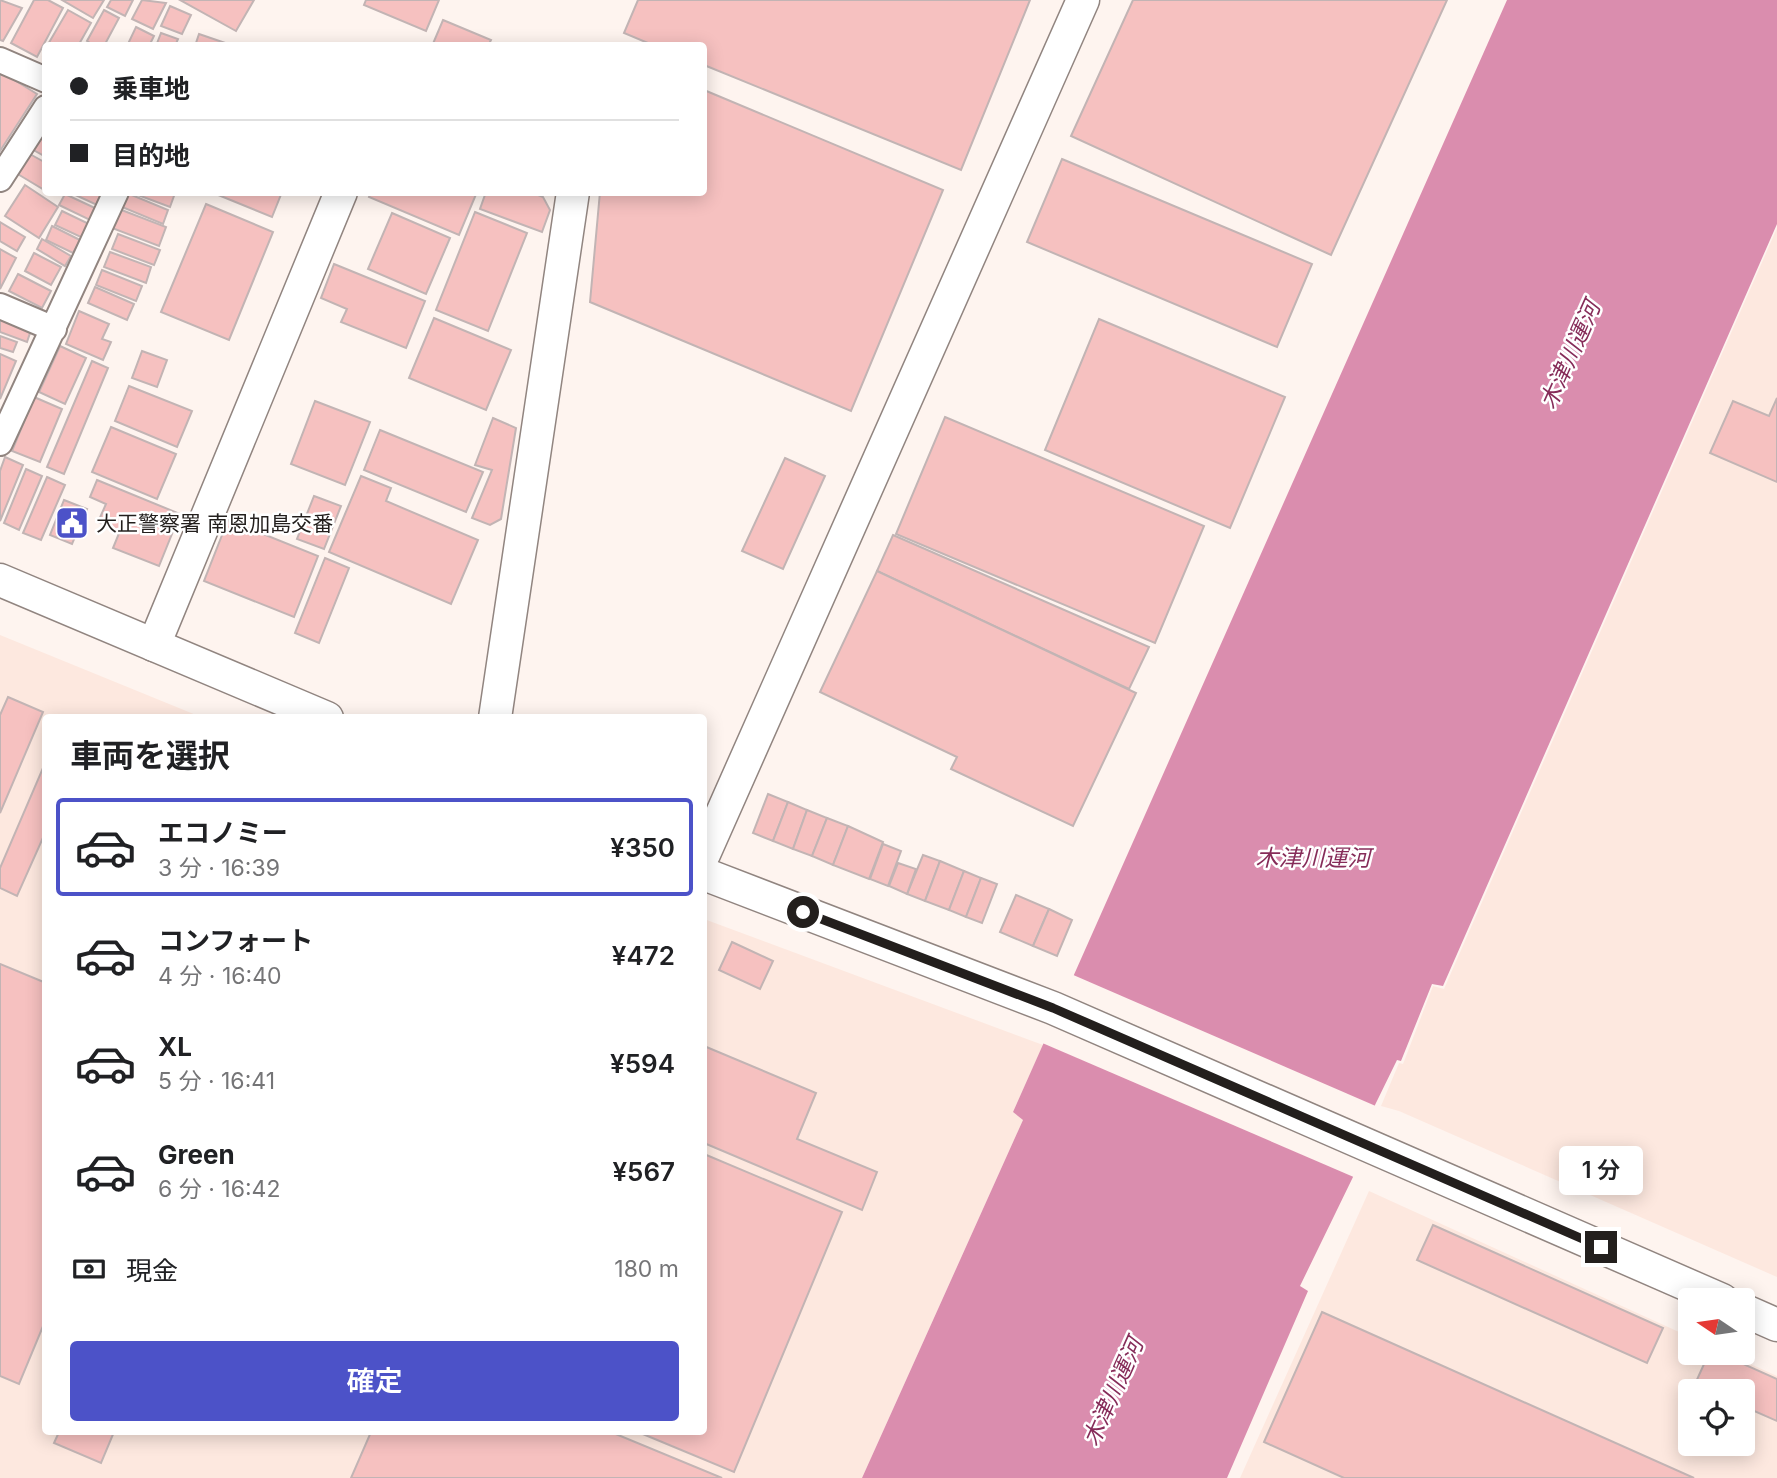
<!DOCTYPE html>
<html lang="ja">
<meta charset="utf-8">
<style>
:root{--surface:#fff;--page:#f2f2f2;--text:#202124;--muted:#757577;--line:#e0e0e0;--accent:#4c52c8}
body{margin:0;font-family:Inter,"Noto Sans JP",sans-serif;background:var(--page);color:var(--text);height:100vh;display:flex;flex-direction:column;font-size:26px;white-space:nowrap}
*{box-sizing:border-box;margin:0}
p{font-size:23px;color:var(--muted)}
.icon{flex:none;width:38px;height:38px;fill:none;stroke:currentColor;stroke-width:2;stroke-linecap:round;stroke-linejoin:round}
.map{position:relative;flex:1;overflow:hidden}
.drawer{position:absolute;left:42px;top:714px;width:665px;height:721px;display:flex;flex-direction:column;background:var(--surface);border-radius:7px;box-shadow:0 4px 18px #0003}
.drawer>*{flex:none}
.hud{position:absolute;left:42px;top:42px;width:665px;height:154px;border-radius:7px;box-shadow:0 4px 18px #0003;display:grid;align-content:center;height:154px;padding:0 28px;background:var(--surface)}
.needle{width:46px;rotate:283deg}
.tools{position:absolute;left:1678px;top:1288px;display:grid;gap:14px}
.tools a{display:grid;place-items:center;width:77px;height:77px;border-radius:7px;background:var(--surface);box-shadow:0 4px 18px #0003;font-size:35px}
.end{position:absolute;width:32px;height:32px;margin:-16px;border:9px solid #231f1d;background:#fff;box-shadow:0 0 0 4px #fff}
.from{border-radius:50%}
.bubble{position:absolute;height:49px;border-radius:7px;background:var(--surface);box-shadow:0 4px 18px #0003;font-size:23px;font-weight:600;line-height:49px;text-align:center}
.hud b{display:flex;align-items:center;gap:24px;height:66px;font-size:26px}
.hud b+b{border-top:2px solid var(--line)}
.hud i{width:18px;height:18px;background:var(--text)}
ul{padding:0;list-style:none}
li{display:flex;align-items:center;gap:21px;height:98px;margin:0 14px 10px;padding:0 14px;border:4px solid transparent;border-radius:7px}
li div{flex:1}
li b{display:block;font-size:26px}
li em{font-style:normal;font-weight:600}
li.current{border-color:var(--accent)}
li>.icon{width:63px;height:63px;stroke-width:1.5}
h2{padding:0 28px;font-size:32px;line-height:84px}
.pay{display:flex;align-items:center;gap:18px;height:77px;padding:0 28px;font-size:26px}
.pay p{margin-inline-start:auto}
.button{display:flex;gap:14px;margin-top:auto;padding:14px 28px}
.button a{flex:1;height:80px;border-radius:7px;background:var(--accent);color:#fff;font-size:28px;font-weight:600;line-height:80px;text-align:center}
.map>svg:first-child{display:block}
.built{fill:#fde8df;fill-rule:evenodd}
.water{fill:#da8dae}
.pier{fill:#fef4ef}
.building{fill:#f6c1c0;stroke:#c2b4b4;stroke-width:2}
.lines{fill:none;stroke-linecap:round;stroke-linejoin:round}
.minor-casing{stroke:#918580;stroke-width:28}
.tertiary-casing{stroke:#918580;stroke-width:35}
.minor{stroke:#fff;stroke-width:24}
.tertiary{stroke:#fff;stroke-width:32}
.route{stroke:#231f1d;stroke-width:9}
.labels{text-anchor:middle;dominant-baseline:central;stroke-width:5;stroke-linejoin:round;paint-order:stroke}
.poi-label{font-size:21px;fill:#231f1d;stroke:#fff;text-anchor:start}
.water-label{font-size:23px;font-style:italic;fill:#862c59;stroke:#fff}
</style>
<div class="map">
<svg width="1777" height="1478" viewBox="0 0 1777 1478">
<rect width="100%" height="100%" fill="#fef4ef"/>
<!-- built -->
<g class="built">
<polygon points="1777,228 1777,1277 1399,1111 1381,1106 1399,1063 1403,1064 1433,986 1444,989"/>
<polygon points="0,635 201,717 46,718 46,1432 704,1432 704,919 1043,1045 1013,1112 1023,1120 862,1478 0,1478"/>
<path d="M 1369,1191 L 1690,1337 L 1690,1353 L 1726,1353 L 1777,1376 L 1777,1478 L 1240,1478 ZM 1690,1391 L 1743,1391 L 1743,1444 L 1690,1444 Z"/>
</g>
<!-- water -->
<polygon class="water" points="1507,0 1777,0 1777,224 1443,986 1432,984 1401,1061 1397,1060 1375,1105 1353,1177 1300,1286 1308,1291 1227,1478 862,1478 1023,1120 1013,1112"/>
<!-- pier -->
<polygon class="pier" points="1071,974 1378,1107 1356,1178 1040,1042"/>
<!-- building -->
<g class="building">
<polygon points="0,0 22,8 3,41 0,40"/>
<polygon points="34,0 48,0 63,8 37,57 11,43"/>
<polygon points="62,0 104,0 93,18"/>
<polygon points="111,0 133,0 125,16 107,7"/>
<polygon points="142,0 166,3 153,29 132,19"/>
<polygon points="180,0 254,0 236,31"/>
<polygon points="366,0 439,0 426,31 364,5"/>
<polygon points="638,0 1030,0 961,170 704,65 704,46 655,46 624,33"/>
<polygon points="1133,0 1447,0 1331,255 1071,136"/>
<polygon points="170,6 191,15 182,34 161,26"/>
<polygon points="68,10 91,23 78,46 47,46"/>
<polygon points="104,10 119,18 104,46 95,46 87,41"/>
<polygon points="443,20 491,40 488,46 432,46"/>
<polygon points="136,27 154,36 149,46 127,46"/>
<polygon points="161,33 178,39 175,46 156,46"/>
<polygon points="199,34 234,46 195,46"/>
<polygon points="0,71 37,94 0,151"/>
<polygon points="704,90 943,190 851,411 590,302 600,192 704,192"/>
<polygon points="46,129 46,157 30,148"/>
<polygon points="28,153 46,163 46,191 16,173"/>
<polygon points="1062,159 1312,264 1277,347 1027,242"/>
<polygon points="25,185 58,207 39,238 5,216"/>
<polygon points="69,192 103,192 97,205"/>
<polygon points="130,192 174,192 175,193 170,207"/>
<polygon points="211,192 282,192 272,217"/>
<polygon points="371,192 477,192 459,235 369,197"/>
<polygon points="486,192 531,192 543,197 550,210 542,232 480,209"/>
<polygon points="127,193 168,210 163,224 122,207"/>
<polygon points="65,194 95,208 90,220 59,205"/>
<polygon points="206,204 273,232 229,340 161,312"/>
<polygon points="119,209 166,227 159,246 112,228"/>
<polygon points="62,211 89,224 83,238 55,225"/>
<polygon points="475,212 527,233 488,331 436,310"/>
<polygon points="392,213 450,238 426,294 368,269"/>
<polygon points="0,222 25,237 17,251 0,241"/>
<polygon points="52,226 80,240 73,253 46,240"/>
<polygon points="118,234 160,250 154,265 112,249"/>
<polygon points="42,239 71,256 65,266 37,249"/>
<polygon points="0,249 16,258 0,289"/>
<polygon points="110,252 151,267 146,283 104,267"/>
<polygon points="34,253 61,267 51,285 25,271"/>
<polygon points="334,264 425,301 406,348 341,322 347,309 321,298"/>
<polygon points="102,270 142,286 136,301 96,285"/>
<polygon points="18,274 51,291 42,308 9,291"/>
<polygon points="95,287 134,304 127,320 88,303"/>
<polygon points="79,311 109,324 102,339 111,342 103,360 66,344"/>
<polygon points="0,316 32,327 27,342 0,332"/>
<polygon points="434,318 511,350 486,410 409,378"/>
<polygon points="1099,319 1285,397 1230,528 1045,450"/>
<polygon points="0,336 17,342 13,352 0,348"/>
<polygon points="60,346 86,358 65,404 39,392"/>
<polygon points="142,351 167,360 157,387 132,378"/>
<polygon points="0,354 16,361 0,399"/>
<polygon points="92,361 108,368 64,474 47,467"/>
<polygon points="129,386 192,411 177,447 115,421"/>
<polygon points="34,397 62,409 40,462 12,451"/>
<polygon points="1777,398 1777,482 1710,453 1733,401 1769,416"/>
<polygon points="315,401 370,422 345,485 291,464"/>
<polygon points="945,417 1204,526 1155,643 896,534"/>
<polygon points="493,418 516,428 501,519 490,525 472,518 492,470 475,465"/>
<polygon points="111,427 176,454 157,499 92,472"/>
<polygon points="380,430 483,472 466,512 364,470"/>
<polygon points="5,457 23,465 0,521 0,471"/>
<polygon points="785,458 825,476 783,569 742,551"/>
<polygon points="26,469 42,476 19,530 4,523"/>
<polygon points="361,476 391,488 386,501 478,540 451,604 329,552"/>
<polygon points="47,477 65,485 41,540 23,533"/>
<polygon points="97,480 180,514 159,566 113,548 120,531 98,522 106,504 90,497"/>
<polygon points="314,496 341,506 324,549 297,539"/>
<polygon points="64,500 87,509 72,544 50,535"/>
<polygon points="228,520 318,556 294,617 204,581"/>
<polygon points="893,535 1149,647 1129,689 877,571"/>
<polygon points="325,558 349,568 319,643 295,633"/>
<polygon points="877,571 1136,693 1073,826 951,769 957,757 820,692"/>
<polygon points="8,697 43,712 0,813 0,715"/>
<polygon points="46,761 46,831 17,896 0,888 0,868"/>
<polygon points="768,794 788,802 773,841 753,833"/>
<polygon points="788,802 807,810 793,849 773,841"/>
<polygon points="807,810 827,818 812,856 793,849"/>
<polygon points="827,818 848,826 833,865 812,856"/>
<polygon points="848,826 883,842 869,879 833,865"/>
<polygon points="883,844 901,851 888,886 870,879"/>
<polygon points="923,855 940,861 925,901 907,894"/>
<polygon points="940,861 964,871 949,910 925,901"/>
<polygon points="898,863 916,869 907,894 889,886"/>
<polygon points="964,871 981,878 966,917 949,910"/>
<polygon points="981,878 997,884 982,923 966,917"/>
<polygon points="1016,895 1049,909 1033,946 1000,932"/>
<polygon points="1049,909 1072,920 1057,956 1033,946"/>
<polygon points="732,942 773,961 760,989 719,970"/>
<polygon points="0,964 46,983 46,1319 19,1384 0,1376"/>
<polygon points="704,1046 816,1093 797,1139 877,1172 862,1210 704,1143"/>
<polygon points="704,1154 842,1212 734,1472 638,1432 704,1432"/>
<polygon points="1433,1225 1663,1328 1647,1363 1417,1260"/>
<polygon points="1322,1312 1694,1478 1344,1478 1264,1442"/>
<polygon points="1709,1353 1719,1353 1777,1379 1777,1421 1743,1406 1743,1391 1711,1391 1695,1384"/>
<polygon points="59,1432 114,1432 101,1463 54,1443"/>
<polygon points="371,1432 611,1432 722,1478 351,1478"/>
</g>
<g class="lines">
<defs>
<g id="minor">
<polyline points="0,60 46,80"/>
<polyline points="0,179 46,108"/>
<polyline points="0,306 54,329"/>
<polyline points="0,443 116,192"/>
</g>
<g id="tertiary">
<polyline points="0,580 327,718"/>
<polyline points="154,645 341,192"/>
<polyline points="495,718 573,192"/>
<polyline points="704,854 1083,0"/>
<polyline points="704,874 1053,1008 1722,1300"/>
<polyline points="1743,1310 1777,1325"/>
</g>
</defs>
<!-- minor casing -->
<use href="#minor" class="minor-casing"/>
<!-- tertiary casing -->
<use href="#tertiary" class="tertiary-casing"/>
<!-- minor -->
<use href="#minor" class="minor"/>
<!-- tertiary -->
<use href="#tertiary" class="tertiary"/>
</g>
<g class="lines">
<!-- route -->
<polyline class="route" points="803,912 1053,1008 1601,1247"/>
</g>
<!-- icons -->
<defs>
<symbol id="civic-square" viewBox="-11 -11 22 22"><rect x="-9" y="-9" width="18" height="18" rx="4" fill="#4c52c8" stroke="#fff"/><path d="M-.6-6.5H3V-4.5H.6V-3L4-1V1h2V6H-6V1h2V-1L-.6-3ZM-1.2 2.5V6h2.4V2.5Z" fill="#fff"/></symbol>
</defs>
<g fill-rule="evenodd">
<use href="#civic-square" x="53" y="504" width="38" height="38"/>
</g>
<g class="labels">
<!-- poi labels -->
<g class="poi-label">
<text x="96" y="523">大正警察署 南恩加島交番</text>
</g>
<!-- water labels -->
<g class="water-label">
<text transform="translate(1570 355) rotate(-66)">木津川運河</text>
<text x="1313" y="858">木津川運河</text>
<text transform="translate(1113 1392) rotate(-66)">木津川運河</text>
</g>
</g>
</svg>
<div class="tools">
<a><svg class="needle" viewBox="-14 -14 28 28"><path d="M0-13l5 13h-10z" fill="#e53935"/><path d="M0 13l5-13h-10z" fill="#757577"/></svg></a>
<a><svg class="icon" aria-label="locate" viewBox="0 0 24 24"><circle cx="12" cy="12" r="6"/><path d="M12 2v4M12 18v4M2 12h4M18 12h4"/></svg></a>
</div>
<i class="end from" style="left:803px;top:912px"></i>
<i class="end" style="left:1601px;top:1247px"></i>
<div class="bubble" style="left:1559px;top:1146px;width:84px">1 分</div>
<div class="hud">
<b><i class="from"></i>乗車地</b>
<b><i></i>目的地</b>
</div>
<section class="drawer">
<h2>車両を選択</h2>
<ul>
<li class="current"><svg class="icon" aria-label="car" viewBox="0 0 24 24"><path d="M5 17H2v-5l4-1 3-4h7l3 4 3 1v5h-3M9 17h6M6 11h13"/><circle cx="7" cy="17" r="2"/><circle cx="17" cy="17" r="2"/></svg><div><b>エコノミー</b><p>3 分 · 16:39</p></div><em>¥350</em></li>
<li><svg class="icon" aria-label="car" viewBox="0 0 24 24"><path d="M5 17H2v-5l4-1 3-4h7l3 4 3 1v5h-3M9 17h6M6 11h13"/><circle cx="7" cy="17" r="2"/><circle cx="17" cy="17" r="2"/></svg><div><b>コンフォート</b><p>4 分 · 16:40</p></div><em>¥472</em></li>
<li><svg class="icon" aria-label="car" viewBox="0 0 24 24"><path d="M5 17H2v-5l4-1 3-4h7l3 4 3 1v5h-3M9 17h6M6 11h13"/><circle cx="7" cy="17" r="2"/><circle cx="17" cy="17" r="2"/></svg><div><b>XL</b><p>5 分 · 16:41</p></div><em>¥594</em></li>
<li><svg class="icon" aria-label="car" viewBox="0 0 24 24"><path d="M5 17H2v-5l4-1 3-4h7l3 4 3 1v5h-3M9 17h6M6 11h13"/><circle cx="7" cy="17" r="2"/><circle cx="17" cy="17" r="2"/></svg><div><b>Green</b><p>6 分 · 16:42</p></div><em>¥567</em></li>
</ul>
<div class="pay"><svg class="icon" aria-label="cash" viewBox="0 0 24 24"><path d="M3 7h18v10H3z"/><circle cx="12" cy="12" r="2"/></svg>現金<p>180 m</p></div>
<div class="button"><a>確定</a></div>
</section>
</div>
